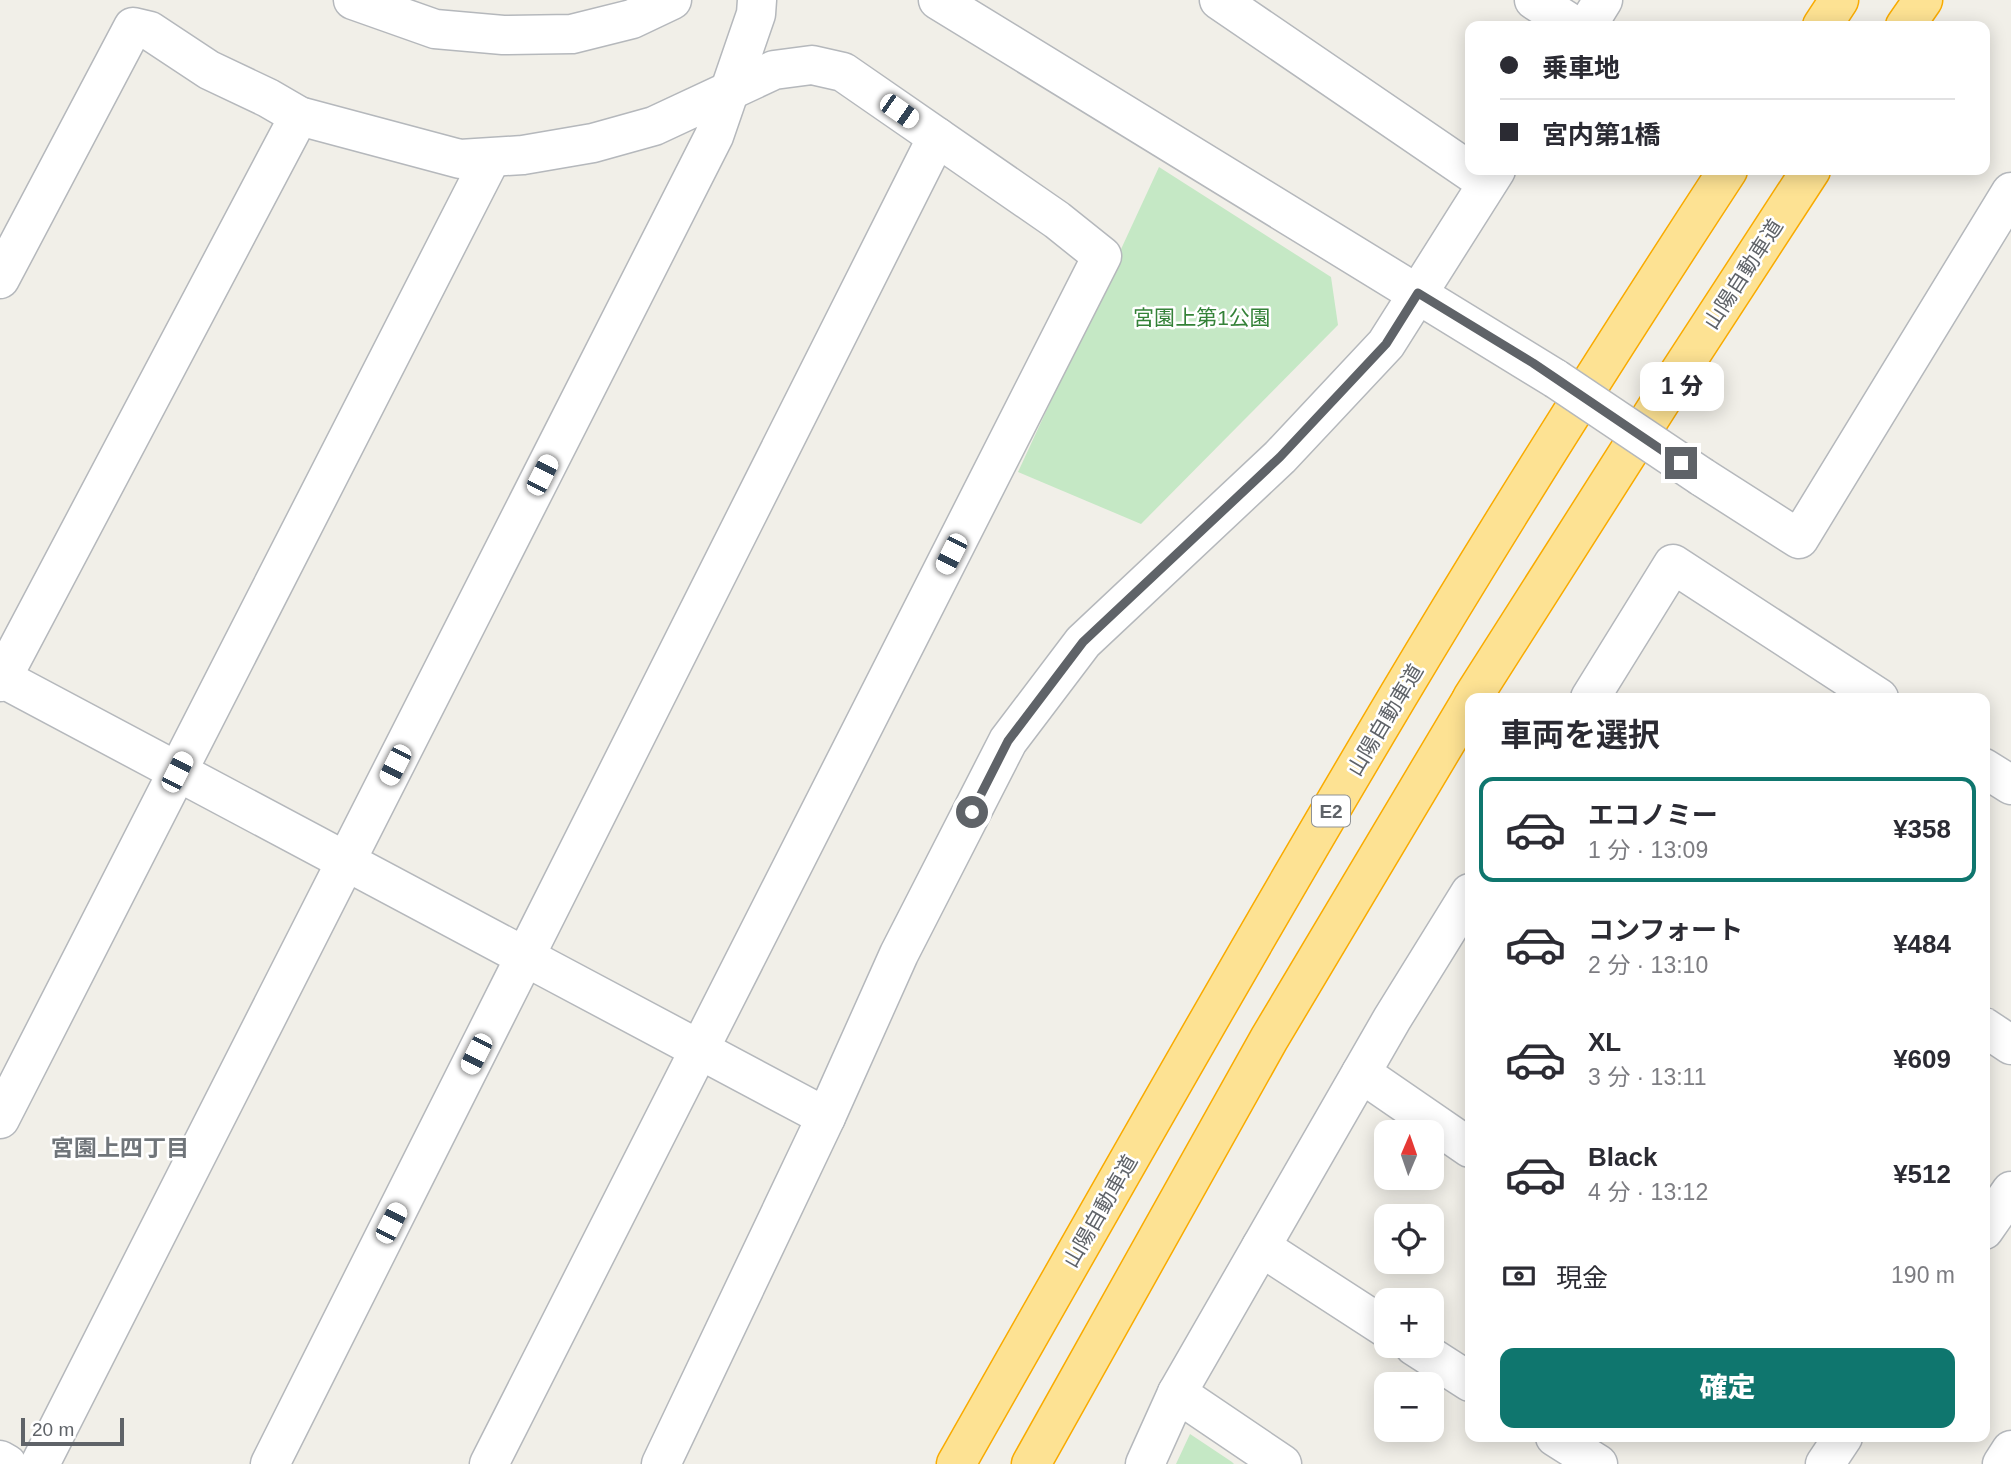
<!DOCTYPE html>
<html lang="ja">
<meta charset="utf-8">
<style>
:root{--surface:#fff;--page:#f2f2f3;--text:#2b2b33;--muted:#7c7c81;--line:#e1e1e2;--accent:#0f766e}
body{margin:0;font-family:Arial,"Noto Sans JP",sans-serif;background:var(--page);color:var(--text);height:100vh;display:flex;flex-direction:column;font-size:26px;white-space:nowrap}
*{box-sizing:border-box;margin:0}
p{font-size:23px;color:var(--muted)}
.icon{flex:none;width:38px;height:38px;fill:none;stroke:currentColor;stroke-width:2;stroke-linecap:round;stroke-linejoin:round}
.map{position:relative;flex:1;overflow:hidden}
.sheet{position:absolute;left:1465px;top:693px;width:525px;height:749px;display:flex;flex-direction:column;background:var(--surface);border-radius:14px;box-shadow:0 4px 18px #0003}
.sheet>*{flex:none}
.hud{position:absolute;left:1465px;top:21px;width:525px;height:154px;border-radius:14px;box-shadow:0 4px 18px #0003;display:grid;align-content:center;height:154px;padding:0 35px;background:var(--surface)}
.needle{width:46px;rotate:2deg}
.tools{position:absolute;left:1374px;top:1120px;display:grid;gap:14px}
.tools a{display:grid;place-items:center;width:70px;height:70px;border-radius:14px;background:var(--surface);box-shadow:0 4px 18px #0003;font-size:35px}
.scale{position:absolute;left:21px;bottom:18px;width:103px;box-sizing:border-box;padding-left:7px;border:4px solid #5f6368;border-top:0;font-size:19px;line-height:24px;white-space:nowrap;color:#5f6368;-webkit-text-stroke:5px #fff;paint-order:stroke}
.end{position:absolute;width:32px;height:32px;margin:-16px;border:9px solid #5f6368;background:#fff;box-shadow:0 0 0 4px #fff}
.from{border-radius:50%}
.bubble{position:absolute;height:49px;border-radius:14px;background:var(--surface);box-shadow:0 4px 18px #0003;font-size:23px;font-weight:800;line-height:49px;text-align:center}
.car{position:absolute;width:21px;height:42px;margin:-21px -10px;border-radius:9px;box-shadow:0 0 5px 2px #0007;background:linear-gradient(#fff 24%,#345 0 40%,#fff 0 76%,#345 0 86%,#fff 0)}
.hud b{display:flex;align-items:center;gap:24px;height:66px;font-size:26px}
.hud b+b{border-top:2px solid var(--line)}
.hud i{width:18px;height:18px;background:var(--text)}
ul{padding:0;list-style:none}
li{display:flex;align-items:center;gap:21px;height:105px;margin:0 14px 10px;padding:0 21px;border:4px solid transparent;border-radius:14px}
li div{flex:1}
li b{display:block;font-size:26px}
li em{font-style:normal;font-weight:800}
li.current{border-color:var(--accent)}
li>.icon{width:63px;height:63px;stroke-width:1.5}
h2{padding:0 35px;font-size:32px;line-height:84px}
.pay{display:flex;align-items:center;gap:18px;height:77px;padding:0 35px;font-size:26px}
.pay p{margin-inline-start:auto}
.action{display:flex;gap:14px;margin-top:auto;padding:14px 35px}
.action a{flex:1;height:80px;border-radius:14px;background:var(--accent);color:#fff;font-size:28px;font-weight:800;line-height:80px;text-align:center}
.map>svg:first-child{display:block}
.green{fill:#c5e8c5}
.lines{fill:none;stroke-linecap:round;stroke-linejoin:round}
.minor-casing{stroke:#b5b8bc;stroke-width:41}
.highway-casing{stroke:#f9ab00;stroke-width:41}
.minor{stroke:#fff;stroke-width:38}
.highway{stroke:#fde293;stroke-width:38}
.minor-bridge-casing{stroke:#b5b8bc;stroke-width:41;stroke-linecap:butt}
.minor-bridge{stroke:#fff;stroke-width:38}
.route{stroke:#5f6368;stroke-width:9}
.labels{text-anchor:middle;dominant-baseline:central;stroke-width:5;stroke-linejoin:round;paint-order:stroke}
.shield{fill:#fff;stroke:#8f9295;stroke-width:2}
.shield-label{font-size:19px;font-weight:bold;fill:#5f6368}
.street-label{font-size:21px;fill:#5f6368;stroke:#fff}
.park-label{font-size:21px;fill:#348238;stroke:#fff}
.neighbourhood-label{font-size:23px;font-weight:bold;fill:#70757a;stroke:#fff}
</style>
<div class="map">
<svg width="2011" height="1464" viewBox="0 0 2011 1464">
<rect width="100%" height="100%" fill="#f1efe8"/>
<!-- green -->
<g class="green">
<polygon points="1159,167 1331,277 1338,325 1141,524 1018,472"/>
<polygon points="1190,1434 1232,1462 1234,1464 1176,1464"/>
</g>
<g class="lines">
<defs>
<g id="minor">
<polyline points="353,0 435,29 503,35 572,34 632,19 672,0"/>
<polyline points="938,0 1556,379"/>
<polyline points="1219,0 1487,183"/>
<polyline points="1534,0 1575,26"/>
<polyline points="1587,26 1603,0"/>
<polyline points="0,279 133,27 150,31 209,70 268,98 299,116 460,159 523,155 593,143 654,126 774,70 812,65 843,72 1057,220 1102,256 489,1464"/>
<polyline points="1702,477 1799,539 2011,192"/>
<polyline points="0,677 826,1117"/>
<polyline points="0,682 299,116"/>
<polyline points="1590,698 1673,564 1879,698"/>
<polyline points="1984,768 2011,785"/>
<polyline points="1984,1027 2011,1045"/>
<polyline points="1361,1073 1470,1148"/>
<polyline points="0,1119 491,158"/>
<polyline points="1984,1230 2011,1191"/>
<polyline points="1261,1247 1386,1328"/>
<polyline points="1414,1346 1470,1382"/>
<polyline points="1177,1393 1282,1464"/>
<polyline points="1555,1437 1598,1464"/>
<polyline points="0,1460 7,1464"/>
<polyline points="40,1464 714,136 756,14 757,0"/>
<polyline points="270,1464 937,137"/>
<polyline points="661,1464 826,1117 899,954 1008,741 1083,642 1280,457 1386,344 1496,170"/>
<polyline points="1145,1464 1177,1393 1392,1019 1470,893"/>
<polyline points="1825,1464 1843,1437"/>
<polyline points="2002,1464 2011,1450"/>
</g>
<g id="highway">
<polyline points="1822,26 1839,0"/>
<polyline points="1905,26 1923,0"/>
<polyline points="1472,698 1675,379 1811,170"/>
<path d="M 956,1464 C 1102,1207 1247,950 1398,696 C 1504,518 1615,343 1728,170"/>
<polyline points="1031,1464 1269,1039 1470,702"/>
</g>
</defs>
<!-- minor casing -->
<use href="#minor" class="minor-casing"/>
<!-- highway casing -->
<use href="#highway" class="highway-casing"/>
<!-- minor -->
<use href="#minor" class="minor"/>
<!-- highway -->
<use href="#highway" class="highway"/>
<defs>
<polyline id="minor-bridge" points="1556,379 1702,477"/>
</defs>
<!-- minor-bridge casing -->
<use href="#minor-bridge" class="minor-bridge-casing"/>
<!-- minor-bridge -->
<use href="#minor-bridge" class="minor-bridge"/>
</g>
<g class="lines">
<!-- route -->
<polyline class="route" points="972,812 1008,741 1083,642 1280,457 1386,344 1418,293 1533,363 1681,463"/>
</g>
<g class="labels">
<!-- shield labels -->
<rect class="shield" x="1312" y="795.5" width="38" height="31" rx="5"/>
<g class="shield-label">
<text x="1331" y="811">E2</text>
</g>
<!-- street labels -->
<g class="street-label">
<text transform="translate(1743 274) rotate(-57)">山陽自動車道</text>
<text transform="translate(1385 720) rotate(-59)">山陽自動車道</text>
<text transform="translate(1100 1211) rotate(-60)">山陽自動車道</text>
</g>
<!-- park labels -->
<g class="park-label">
<text x="1202" y="317">宮園上第1公園</text>
</g>
<!-- neighbourhood labels -->
<g class="neighbourhood-label">
<text x="120" y="1148">宮園上四丁目</text>
</g>
</g>
</svg>
<div class="tools">
<a><svg class="needle" viewBox="-14 -14 28 28"><path d="M0-13l5 13h-10z" fill="#e53935"/><path d="M0 13l5-13h-10z" fill="#7c7c81"/></svg></a>
<a><svg class="icon" aria-label="locate" viewBox="0 0 24 24"><circle cx="12" cy="12" r="6"/><path d="M12 2v4M12 18v4M2 12h4M18 12h4"/></svg></a>
<a>+</a>
<a>−</a>
</div>
<div class="scale">20 m</div>
<i class="end from" style="left:972px;top:812px"></i>
<i class="end" style="left:1681px;top:463px"></i>
<div class="bubble" style="left:1640px;top:362px;width:84px">1 分</div>
<i class="car" style="left:899px;top:111px;rotate:125deg"></i>
<i class="car" style="left:542px;top:475px;rotate:27deg"></i>
<i class="car" style="left:951px;top:554px;rotate:207deg"></i>
<i class="car" style="left:395px;top:765px;rotate:207deg"></i>
<i class="car" style="left:177px;top:772px;rotate:27deg"></i>
<i class="car" style="left:476px;top:1054px;rotate:207deg"></i>
<i class="car" style="left:391px;top:1223px;rotate:27deg"></i>
<div class="hud">
<b><i class="from"></i>乗車地</b>
<b><i></i>宮内第1橋</b>
</div>
<section class="sheet">
<h2>車両を選択</h2>
<ul>
<li class="current"><svg class="icon" aria-label="car" viewBox="0 0 24 24"><path d="M5 17H2v-5l4-1 3-4h7l3 4 3 1v5h-3M9 17h6M6 11h13"/><circle cx="7" cy="17" r="2"/><circle cx="17" cy="17" r="2"/></svg><div><b>エコノミー</b><p>1 分 · 13:09</p></div><em>¥358</em></li>
<li><svg class="icon" aria-label="car" viewBox="0 0 24 24"><path d="M5 17H2v-5l4-1 3-4h7l3 4 3 1v5h-3M9 17h6M6 11h13"/><circle cx="7" cy="17" r="2"/><circle cx="17" cy="17" r="2"/></svg><div><b>コンフォート</b><p>2 分 · 13:10</p></div><em>¥484</em></li>
<li><svg class="icon" aria-label="car" viewBox="0 0 24 24"><path d="M5 17H2v-5l4-1 3-4h7l3 4 3 1v5h-3M9 17h6M6 11h13"/><circle cx="7" cy="17" r="2"/><circle cx="17" cy="17" r="2"/></svg><div><b>XL</b><p>3 分 · 13:11</p></div><em>¥609</em></li>
<li><svg class="icon" aria-label="car" viewBox="0 0 24 24"><path d="M5 17H2v-5l4-1 3-4h7l3 4 3 1v5h-3M9 17h6M6 11h13"/><circle cx="7" cy="17" r="2"/><circle cx="17" cy="17" r="2"/></svg><div><b>Black</b><p>4 分 · 13:12</p></div><em>¥512</em></li>
</ul>
<div class="pay"><svg class="icon" aria-label="cash" viewBox="0 0 24 24"><path d="M3 7h18v10H3z"/><circle cx="12" cy="12" r="2"/></svg>現金<p>190 m</p></div>
<div class="action"><a>確定</a></div>
</section>
</div>
